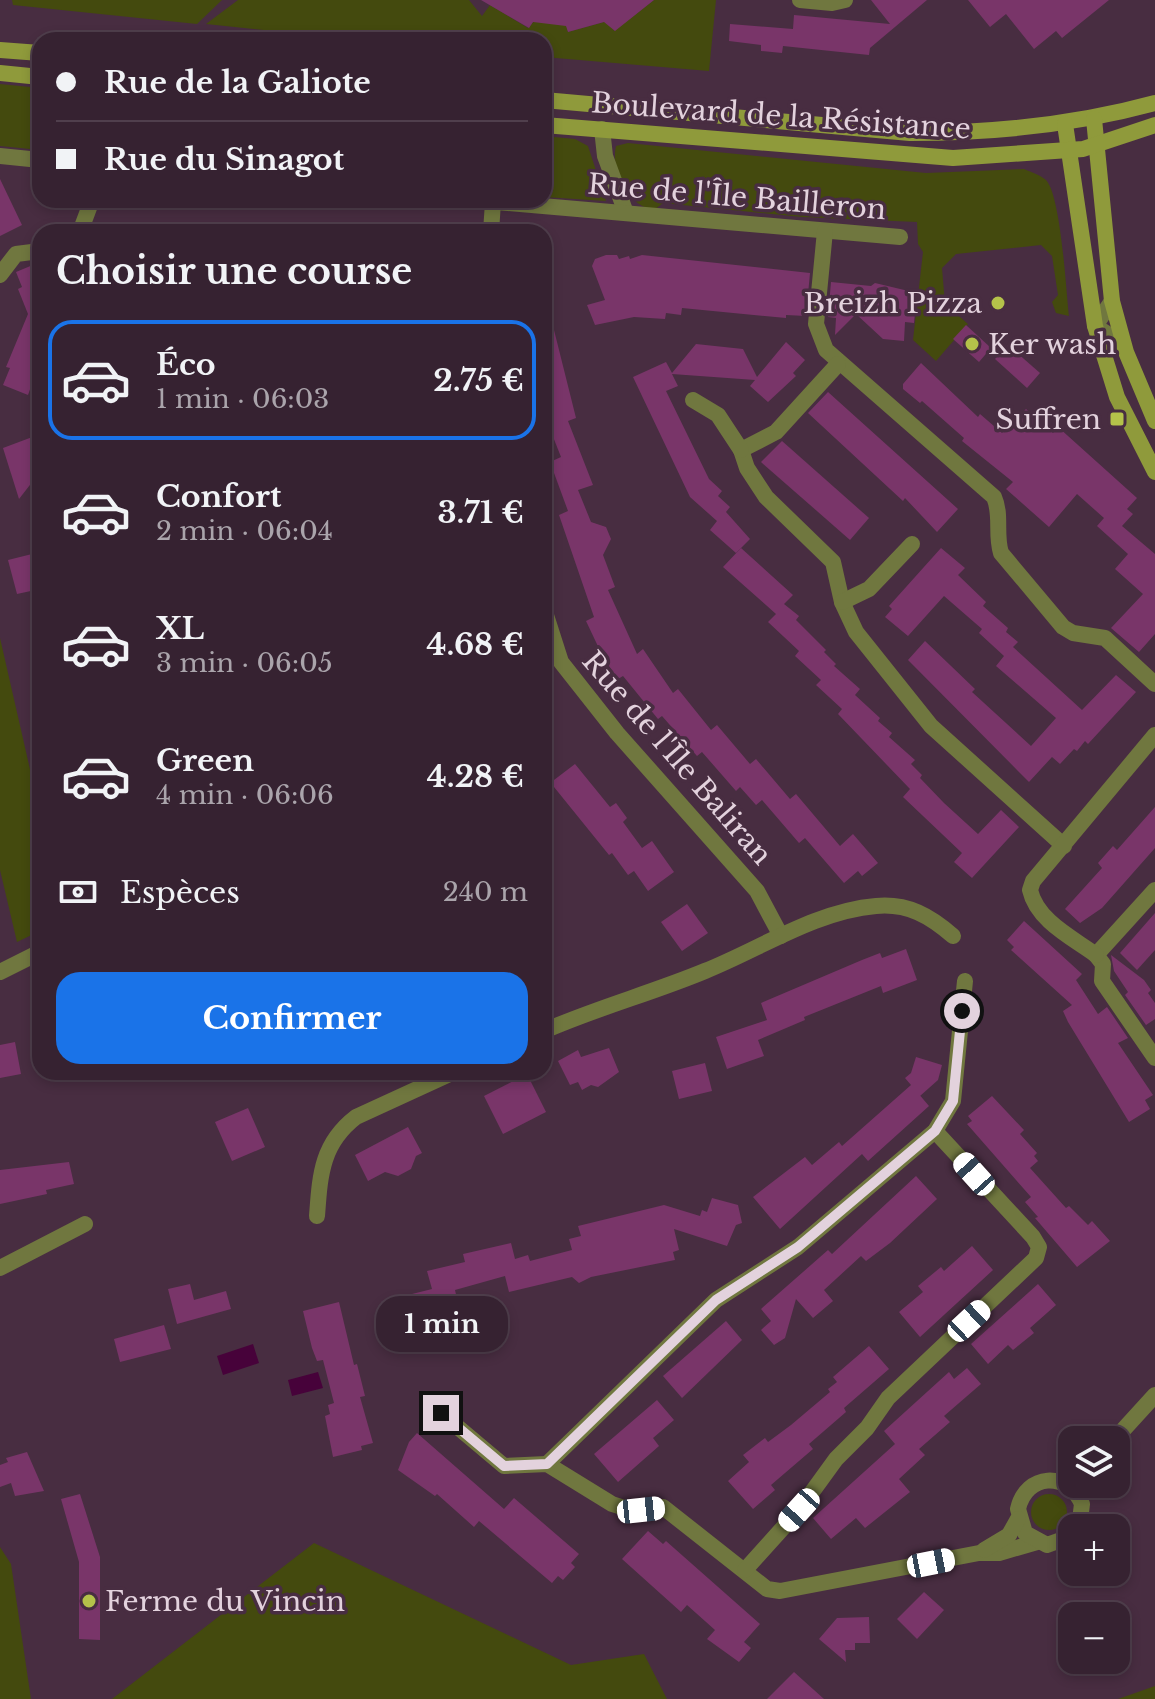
<!DOCTYPE html>
<html lang="fr">
<meta charset="utf-8">
<style>
:root{--surface:#362231;--page:#3d2a39;--text:#f1f3f6;--muted:#aaa4ab;--line:#503f4d;--accent:#1a73e8}
body{margin:0;font-family:"Libre Baskerville",serif;background:var(--page);color:var(--text);height:100vh;display:flex;flex-direction:column;font-size:30px;white-space:nowrap}
*{box-sizing:border-box;margin:0}
p{font-size:26px;color:var(--muted)}
.icon{flex:none;width:44px;height:44px;fill:none;stroke:currentColor;stroke-width:2;stroke-linecap:round;stroke-linejoin:round}
.map{position:relative;flex:1;overflow:hidden}
.side{position:absolute;left:32px;top:224px;width:520px;height:856px;display:flex;flex-direction:column;background:var(--surface);border-radius:24px;box-shadow:0 4px 12px #0003,0 0 0 2px var(--line)}
.side>*{flex:none}
.hud{position:absolute;left:32px;top:32px;width:520px;height:176px;border-radius:24px;box-shadow:0 4px 12px #0003,0 0 0 2px var(--line);display:grid;align-content:center;height:176px;padding:0 24px;background:var(--surface)}
.fabs{position:absolute;left:1058px;top:1426px;display:grid;gap:16px}
.fabs a{display:grid;place-items:center;width:72px;height:72px;border-radius:16px;background:var(--surface);box-shadow:0 4px 12px #0003,0 0 0 2px var(--line);font-size:40px}
.end{position:absolute;width:36px;height:36px;margin:-18px;border:10px solid #e3d2dd;background:#111;box-shadow:0 0 0 4px #111}
.from{border-radius:50%}
.bubble{position:absolute;height:56px;border-radius:24px;background:var(--surface);box-shadow:0 4px 12px #0003,0 0 0 2px var(--line);font-size:26px;font-weight:700;line-height:56px;text-align:center}
.car{position:absolute;width:24px;height:48px;margin:-24px -12px;border-radius:10px;box-shadow:0 0 6px 2px #0007;background:linear-gradient(#fff 24%,#345 0 40%,#fff 0 76%,#345 0 86%,#fff 0)}
.hud b{display:flex;align-items:center;gap:28px;height:76px;font-size:30px}
.hud b+b{border-top:2px solid var(--line)}
.hud i{width:20px;height:20px;background:var(--text)}
ul{padding:0;list-style:none}
li{display:flex;align-items:center;gap:24px;height:120px;margin:0 16px 12px;padding:0 8px;border:4px solid transparent;border-radius:24px}
li div{flex:1}
li b{display:block;font-size:30px}
li em{font-style:normal;font-weight:700}
li.selected{border-color:var(--accent)}
li>.icon{width:72px;height:72px;stroke-width:1.5}
h2{padding:0 24px;font-size:36px;line-height:96px}
.pay{display:flex;align-items:center;gap:20px;height:88px;padding:0 24px;font-size:30px}
.pay p{margin-inline-start:auto}
.button{display:flex;gap:16px;margin-top:auto;padding:16px 24px}
.button a{flex:1;height:92px;border-radius:24px;background:var(--accent);color:#fff;font-size:32px;font-weight:700;line-height:92px;text-align:center}
.map>svg:first-child{display:block}
.green{fill:#444a0e}
.water{fill:#47023a}
.building{fill:#793569}
.lines{fill:none;stroke-linecap:round;stroke-linejoin:round}
.street{stroke:#70773f;stroke-width:16}
.secondary{stroke:#8f9a3b;stroke-width:16}
.route{stroke:#e3d2dd;stroke-width:10}
.poi-dot{fill:#b4c24a;stroke:#482d41;stroke-width:3}
.labels{text-anchor:middle;dominant-baseline:central;stroke-width:7;stroke-linejoin:round;paint-order:stroke}
.street-label{font-size:28px;fill:#e3d2dd;stroke:#482d41}
.poi-label{font-size:28px;fill:#e3d2dd;stroke:#482d41;text-anchor:end}
</style>
<div class="map">
<svg width="1155" height="1699" viewBox="0 0 1155 1699">
<rect width="100%" height="100%" fill="#482d41"/>
<!-- green -->
<g class="green">
<polygon points="12,0 222,0 197,24 13,5"/>
<polygon points="238,0 469,0 482,16 490,5 528,28 535,20 566,23 568,32 611,20 614,31 654,0 716,0 709,71 544,57 544,40 361,40 206,24"/>
<polygon points="0,84 40,88 40,150 0,146"/>
<polygon points="544,136 575,139 588,146 606,201 544,197"/>
<path d="M 628,143 L 926,173 L 1024,169 C 1031,172 1040,175 1046,180 C 1061,196 1066,290 1069,316 L 1056,313 L 1052,302 L 1058,295 L 1052,256 L 1041,245 L 956,254 L 942,268 L 945,304 L 968,324 L 936,361 L 913,340 L 923,252 L 918,244 L 917,222 L 802,217 L 663,203 L 654,210 C 628,206 610,170 616,146 Z"/>
<polygon points="0,638 40,813 40,931 17,942 0,870"/>
<circle cx="1049" cy="1512" r="18"/>
<polygon points="314,1543 571,1665 644,1654 667,1699 112,1699"/>
<polygon points="0,1547 11,1564 31,1699 0,1699"/>
<polygon points="1155,1686 1155,1699 1118,1699"/>
</g>
<!-- water -->
<g class="water">
<polygon points="253,1344 259,1363 223,1375 217,1356"/>
<polygon points="318,1372 323,1388 292,1396 288,1380"/>
</g>
<!-- building -->
<g class="building">
<polygon points="481,0 654,0 615,31 604,22 568,32 566,26 533,22 529,28"/>
<polygon points="871,0 927,0 870,48 869,55 783,46 782,53 761,51 761,45 729,41 730,24 793,29 794,15 890,24"/>
<polygon points="968,0 1109,0 1062,38 1056,31 1034,49 1006,14 990,27"/>
<polygon points="0,179 22,225 0,236"/>
<polygon points="606,255 617,255 619,259 629,256 630,259 642,255 810,273 806,316 786,315 786,318 682,308 681,315 666,313 665,319 634,317 595,325 587,305 605,300 592,266 595,259"/>
<polygon points="40,262 40,381 34,378 28,395 3,385 10,368 6,367 28,314 18,289 22,287 16,272"/>
<polygon points="831,282 871,286 875,283 917,293 914,323 905,322 904,341 883,339 856,314 835,335 836,318 828,317"/>
<polygon points="551,318 576,418 568,421 593,485 578,490 591,522 606,527 611,539 603,555 615,587 608,590 637,654 643,649 673,693 678,689 711,730 717,725 750,764 756,759 790,799 796,794 840,846 853,834 878,863 862,876 858,871 844,883 805,838 799,843 762,800 756,805 740,787 736,791 702,752 697,756 662,716 658,719 623,676 618,679 604,659 586,621 594,617 559,515 568,511 550,462 561,457 544,414 544,319"/>
<polygon points="966,325 991,348 979,362 953,339"/>
<polygon points="786,342 805,360 793,373 796,376 768,402 750,386 755,380 672,374 678,386 666,391 709,479 722,491 718,496 730,507 726,512 750,539 736,553 710,530 717,521 690,497 633,377 666,362 672,373 696,344 743,349 757,377"/>
<polygon points="1008,345 1040,373 1027,388 995,359"/>
<polygon points="921,363 978,417 980,414 1002,433 1026,409 1053,433 1058,427 1137,498 1127,509 1133,514 1122,526 1155,554 1155,634 1139,652 1111,628 1143,594 1115,569 1128,554 1097,526 1104,518 1077,494 1049,527 1006,489 1013,482 962,441 964,438 922,401 920,403 903,389 903,384"/>
<polygon points="828,392 958,509 937,532 905,498 903,501 808,413"/>
<polygon points="35,436 40,472 19,499 3,448"/>
<polygon points="782,441 869,518 850,540 761,462"/>
<polygon points="741,548 793,595 784,604 799,616 796,620 826,650 824,652 836,664 834,666 860,689 855,695 880,718 878,721 892,733 889,737 915,760 911,764 922,775 920,778 944,803 978,834 1001,810 1019,827 972,878 954,862 962,853 903,797 910,789 838,714 842,709 816,685 821,680 795,656 799,651 768,622 776,614 723,567"/>
<polygon points="941,548 965,568 958,575 986,602 983,606 1008,628 1006,632 1018,642 1013,647 1082,710 1116,675 1136,692 1088,744 1085,741 1077,751 1074,749 1060,764 1052,757 1029,782 908,660 925,641 975,689 972,692 1031,746 1056,718 996,666 1004,656 979,633 982,629 944,596 908,636 885,617 892,609 889,606"/>
<polygon points="40,552 40,589 17,594 8,560"/>
<polygon points="575,764 610,807 616,803 627,818 623,822 642,848 652,841 674,872 648,891 634,871 628,875 612,853 609,855 554,787 554,780"/>
<polygon points="1155,807 1155,848 1102,908 1080,923 1065,909 1102,868 1098,863 1113,846 1117,850"/>
<polygon points="687,904 708,933 682,951 661,922"/>
<polygon points="1155,913 1155,950 1137,970 1120,953"/>
<polygon points="1024,921 1082,974 1076,980 1098,1014 1107,1007 1128,1038 1118,1043 1153,1095 1145,1100 1150,1109 1129,1122 1068,1022 1063,1011 1072,1005 1011,950 1014,947 1007,940"/>
<polygon points="906,949 917,980 883,993 881,986 804,1017 805,1020 758,1040 764,1056 727,1069 716,1037 767,1020 761,1003 862,960 880,953 882,958"/>
<polygon points="1111,955 1144,980 1151,990 1148,993 1155,1003 1155,1019 1146,1025 1125,995 1128,992 1114,971"/>
<polygon points="15,1042 21,1074 0,1078 0,1045"/>
<polygon points="609,1048 619,1072 598,1087 591,1085 582,1090 578,1082 570,1085 558,1061 578,1050 581,1057"/>
<polygon points="916,1057 942,1065 938,1080 920,1096 912,1086 929,1106 868,1161 862,1154 780,1229 753,1197 805,1157 812,1165 839,1142 842,1146 911,1085 905,1078 911,1073"/>
<polygon points="705,1063 712,1091 679,1099 672,1071"/>
<polygon points="527,1074 546,1112 503,1134 484,1096"/>
<polygon points="992,1096 1024,1130 1020,1134 1037,1153 1034,1156 1038,1161 1030,1168 1066,1208 1069,1206 1088,1225 1092,1221 1110,1241 1077,1267 1035,1218 1038,1217 1025,1202 1031,1197 967,1124 972,1121 968,1116"/>
<polygon points="248,1108 265,1147 232,1161 215,1122"/>
<polygon points="408,1127 422,1153 416,1156 411,1169 398,1176 385,1172 368,1181 355,1155"/>
<polygon points="69,1162 74,1184 46,1190 47,1194 0,1204 0,1170"/>
<polygon points="916,1176 937,1199 890,1243 866,1261 861,1256 824,1290 833,1301 813,1318 796,1299 785,1338 774,1345 761,1330 771,1321 761,1309 828,1250 832,1254"/>
<polygon points="712,1198 738,1205 742,1223 736,1225 727,1246 674,1229 679,1250 673,1252 675,1260 591,1277 579,1283 572,1277 509,1292 505,1276 455,1290 458,1303 417,1315 412,1294 432,1289 427,1271 465,1262 463,1254 511,1243 515,1259 528,1255 530,1261 572,1250 569,1239 581,1236 578,1226 664,1205 700,1216 702,1210 707,1212"/>
<polygon points="972,1246 993,1270 920,1337 899,1312 923,1292 918,1286 941,1267 944,1271"/>
<polygon points="190,1284 194,1300 226,1291 231,1309 177,1324 168,1289"/>
<polygon points="1038,1284 1056,1305 1030,1328 1034,1333 1013,1350 1008,1345 988,1364 971,1344"/>
<polygon points="339,1302 354,1365 357,1364 365,1396 360,1397 373,1443 361,1446 362,1450 333,1457 325,1416 330,1414 328,1405 334,1403 323,1360 317,1361 312,1348 303,1311"/>
<polygon points="726,1321 742,1340 682,1398 663,1376"/>
<polygon points="164,1325 171,1349 120,1362 114,1339"/>
<polygon points="869,1346 889,1369 844,1408 846,1412 809,1444 813,1449 771,1485 775,1490 753,1509 728,1481 749,1462 743,1455 765,1438 768,1442 791,1425 830,1392 828,1389 837,1382 833,1377"/>
<polygon points="967,1368 981,1384 944,1416 950,1422 919,1449 925,1455 899,1479 910,1492 865,1528 856,1518 831,1539 813,1518 895,1444 884,1431 949,1372 954,1379"/>
<polygon points="657,1400 674,1420 653,1438 659,1446 618,1482 594,1454"/>
<polygon points="417,1433 504,1509 514,1498 579,1554 571,1563 575,1567 563,1580 558,1576 552,1583 479,1521 474,1527 437,1494 435,1496 398,1470 409,1442"/>
<polygon points="27,1452 44,1491 15,1496 11,1483 0,1487 0,1465 8,1462 6,1458"/>
<polygon points="80,1494 100,1557 100,1640 79,1639 79,1562 61,1499"/>
<polygon points="648,1531 663,1544 666,1541 760,1624 744,1642 751,1648 739,1662 707,1639 715,1630 687,1605 681,1612 622,1559"/>
<polygon points="924,1592 944,1610 917,1639 897,1619"/>
<polygon points="869,1617 870,1643 855,1643 855,1650 845,1650 846,1662 819,1639 837,1618"/>
<polygon points="794,1672 824,1699 767,1699"/>
</g>
<g class="lines">
<!-- street -->
<g class="street">
<polyline points="800,0 832,3 845,0"/>
<polyline points="602,129 605,156 626,213"/>
<polyline points="0,156 40,160"/>
<polyline points="473,200 900,237"/>
<path d="M 825,231 L 816,324 L 826,350 L 994,497 C 1002,515 995,534 1001,553 L 1063,627 L 1073,633 L 1105,638 L 1155,684"/>
<polyline points="80,232 92,200"/>
<polyline points="491,232 493,202"/>
<polyline points="0,275 16,254 40,251"/>
<polyline points="1112,301 1095,326 1123,344"/>
<polyline points="838,364 776,432 741,450 747,468 766,497 833,562 842,602 856,632 931,726 1064,846"/>
<polyline points="693,400 718,415 741,450"/>
<polyline points="842,602 869,589 912,544"/>
<polyline points="544,609 561,662 617,733 757,891 781,936"/>
<polyline points="1155,890 1096,955 1103,964 1102,981 1155,1058"/>
<path d="M 1096,955 C 1073,938 1037,921 1030,890 L 1033,881 L 1155,735"/>
<polyline points="0,972 40,952"/>
<path d="M 544,1031 C 596,1008 652,993 705,971 C 760,949 816,911 876,906 C 908,903 930,916 953,936"/>
<path d="M 317,1216 C 320,1176 321,1144 356,1117 L 454,1072"/>
<polyline points="0,1268 85,1224"/>
<polyline points="441,1413 504,1466 547,1464 612,1504 634,1511 663,1507 767,1589 780,1591 979,1553 999,1553 1037,1542"/>
<polyline points="1114,1440 1155,1395"/>
<polyline points="547,1464 716,1300 798,1247 935,1131 953,1101 965,981"/>
<path d="M 1072,1536 L 1047,1545 L 1025,1533 L 1018,1509 C 1026,1473 1068,1471 1082,1504 L 1079,1528"/>
<polyline points="984,1550 1009,1535 1018,1519"/>
<polyline points="745,1570 799,1510 836,1459 867,1428 888,1398 1036,1258 1039,1247 1033,1237 935,1131"/>
</g>
<!-- secondary -->
<g class="secondary">
<polyline points="0,50 40,53"/>
<polyline points="0,73 40,77"/>
<path d="M 544,100 L 910,133 C 993,133 1075,125 1155,103"/>
<polyline points="1094,119 1112,301 1126,352 1155,421"/>
<polyline points="1065,124 1095,326 1117,397 1155,472"/>
<polyline points="544,125 953,158 1083,149 1155,125"/>
</g>
</g>
<g class="lines">
<!-- route -->
<polyline class="route" points="441,1413 504,1466 547,1464 716,1300 798,1247 935,1131 953,1101 962,1011"/>
</g>
<!-- markers -->
<g class="poi-dot">
<circle cx="998" cy="303" r="8"/>
<circle cx="972" cy="344" r="8"/>
<rect x="1109" y="411" width="16" height="16" rx="4"/>
<circle cx="89" cy="1601" r="8"/>
</g>
<g class="labels">
<!-- street labels -->
<g class="street-label">
<text transform="translate(781 116) rotate(4)">Boulevard de la Résistance</text>
<text transform="translate(737 197) rotate(5)">Rue de l'Île Bailleron</text>
<text transform="translate(677 758) rotate(49)">Rue de l'Île Baliran</text>
</g>
<!-- poi labels -->
<g class="poi-label">
<text x="982" y="303">Breizh Pizza</text>
<text x="988" y="344" text-anchor="start">Ker wash</text>
<text x="1101" y="419">Suffren</text>
<text x="105" y="1601" text-anchor="start">Ferme du Vincin</text>
</g>
</g>
</svg>
<div class="fabs">
<a><svg class="icon" aria-label="layers" viewBox="0 0 24 24"><path d="M12 4l9 5-9 5-9-5zM3 14l9 5 9-5"/></svg></a>
<a>+</a>
<a>−</a>
</div>
<i class="end from" style="left:962px;top:1011px"></i>
<i class="end" style="left:441px;top:1413px"></i>
<div class="bubble" style="left:376px;top:1296px;width:132px">1 min</div>
<i class="car" style="left:974px;top:1174px;rotate:318deg"></i>
<i class="car" style="left:969px;top:1321px;rotate:47deg"></i>
<i class="car" style="left:641px;top:1510px;rotate:84deg"></i>
<i class="car" style="left:799px;top:1510px;rotate:222deg"></i>
<i class="car" style="left:931px;top:1563px;rotate:79deg"></i>
<div class="hud">
<b><i class="from"></i>Rue de la Galiote</b>
<b><i></i>Rue du Sinagot</b>
</div>
<section class="side">
<h2>Choisir une course</h2>
<ul>
<li class="selected"><svg class="icon" aria-label="car" viewBox="0 0 24 24"><path d="M5 17H2v-5l4-1 3-4h7l3 4 3 1v5h-3M9 17h6M6 11h13"/><circle cx="7" cy="17" r="2"/><circle cx="17" cy="17" r="2"/></svg><div><b>Éco</b><p>1 min · 06:03</p></div><em>2.75 €</em></li>
<li><svg class="icon" aria-label="car" viewBox="0 0 24 24"><path d="M5 17H2v-5l4-1 3-4h7l3 4 3 1v5h-3M9 17h6M6 11h13"/><circle cx="7" cy="17" r="2"/><circle cx="17" cy="17" r="2"/></svg><div><b>Confort</b><p>2 min · 06:04</p></div><em>3.71 €</em></li>
<li><svg class="icon" aria-label="car" viewBox="0 0 24 24"><path d="M5 17H2v-5l4-1 3-4h7l3 4 3 1v5h-3M9 17h6M6 11h13"/><circle cx="7" cy="17" r="2"/><circle cx="17" cy="17" r="2"/></svg><div><b>XL</b><p>3 min · 06:05</p></div><em>4.68 €</em></li>
<li><svg class="icon" aria-label="car" viewBox="0 0 24 24"><path d="M5 17H2v-5l4-1 3-4h7l3 4 3 1v5h-3M9 17h6M6 11h13"/><circle cx="7" cy="17" r="2"/><circle cx="17" cy="17" r="2"/></svg><div><b>Green</b><p>4 min · 06:06</p></div><em>4.28 €</em></li>
</ul>
<div class="pay"><svg class="icon" aria-label="cash" viewBox="0 0 24 24"><path d="M3 7h18v10H3z"/><circle cx="12" cy="12" r="2"/></svg>Espèces<p>240 m</p></div>
<div class="button"><a>Confirmer</a></div>
</section>
</div>
